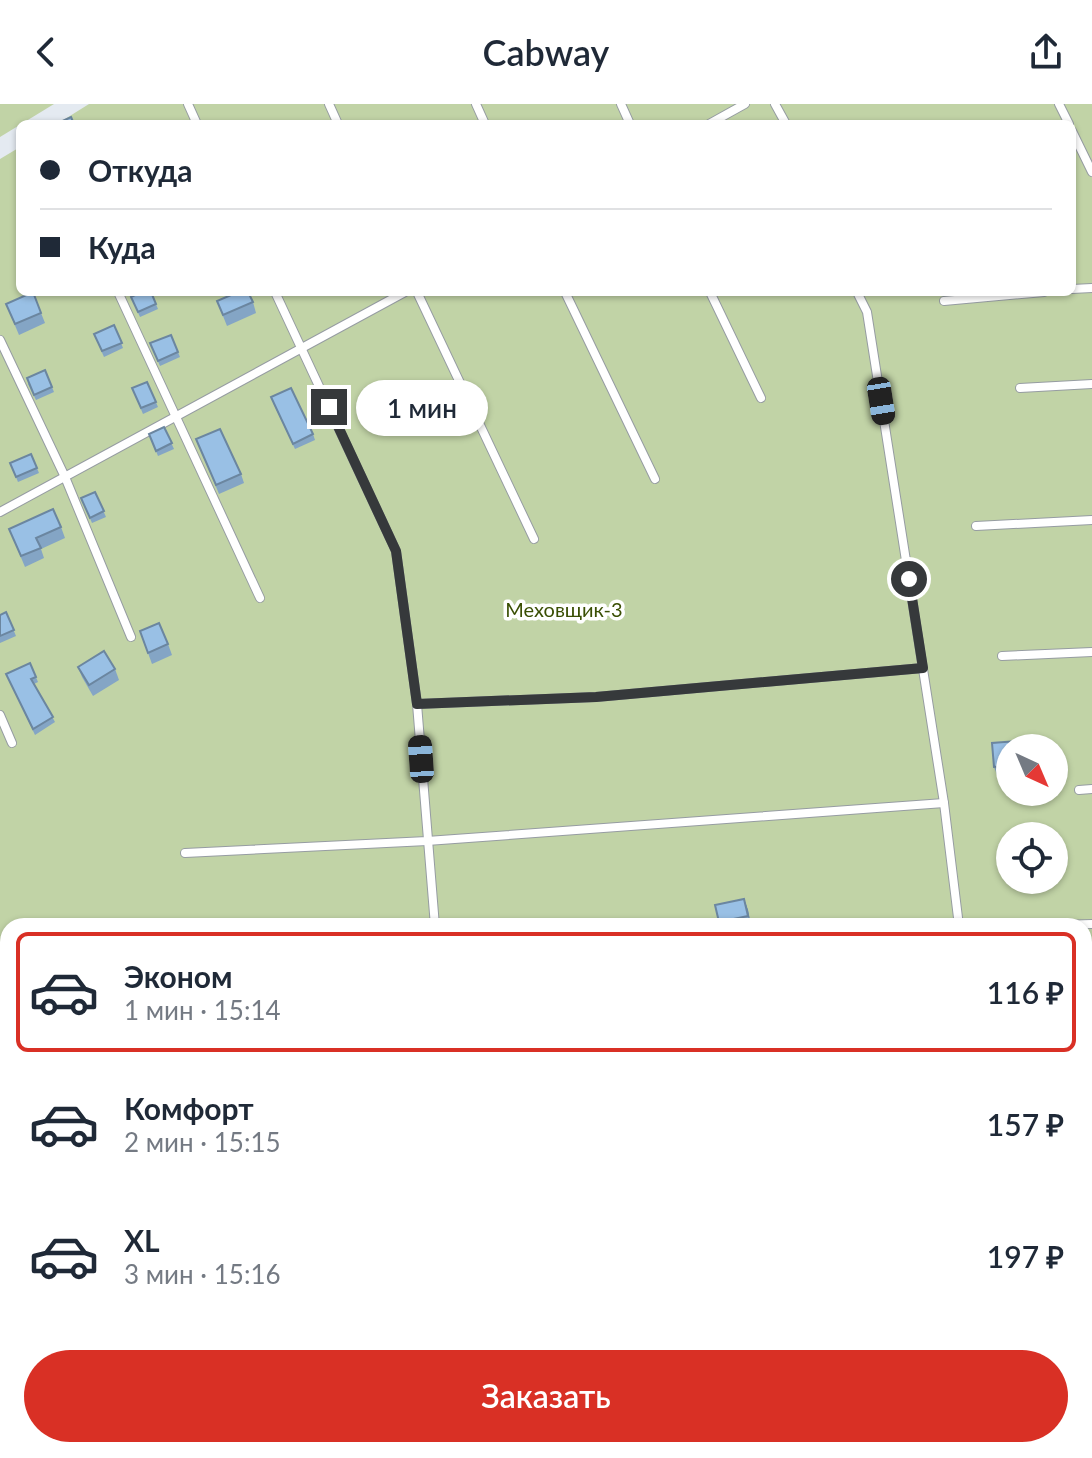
<!DOCTYPE html>
<html lang="ru">
<meta charset="utf-8">
<style>
:root{--surface:#fff;--page:#f2f2f3;--text:#1f2937;--muted:#747a83;--line:#e0e1e3;--accent:#d93025}
body{margin:0;font-family:Lato,sans-serif;background:var(--page);color:var(--text);height:100vh;display:flex;flex-direction:column;font-size:30px;white-space:nowrap}
*{box-sizing:border-box;margin:0}
p{font-size:26px;color:var(--muted)}
.icon{flex:none;width:44px;height:44px;fill:none;stroke:currentColor;stroke-width:2;stroke-linecap:round;stroke-linejoin:round}
.map{position:relative;flex:1;overflow:hidden}
.side{position:absolute;left:0px;top:814px;width:1092px;height:540px;display:flex;flex-direction:column;background:var(--surface);border-radius:24px 24px 0 0;box-shadow:0 2px 6px #0004}
.side>*{flex:none}
.hud{position:absolute;left:16px;top:16px;width:1060px;height:176px;border-radius:12px;box-shadow:0 2px 6px #0004;display:grid;align-content:center;height:176px;padding:0 24px;background:var(--surface)}
.needle{width:52px;rotate:136deg}
.tools{position:absolute;left:996px;top:630px;display:grid;gap:16px}
.tools a{display:grid;place-items:center;width:72px;height:72px;border-radius:50%;background:var(--surface);box-shadow:0 2px 6px #0004;font-size:40px}
.end{position:absolute;width:36px;height:36px;margin:-18px;border:10px solid #36393b;background:#fff;box-shadow:0 0 0 4px #fff}
.from{border-radius:50%}
.bubble{position:absolute;height:56px;border-radius:28px;background:var(--surface);box-shadow:0 2px 6px #0004;font-size:26px;font-weight:600;line-height:56px;text-align:center}
.car{position:absolute;width:24px;height:48px;margin:-24px -12px;border-radius:10px;box-shadow:0 0 6px 2px #0007;background:linear-gradient(#222 24%,#8ab4d8 0 40%,#222 0 76%,#8ab4d8 0 86%,#222 0)}
.hud b{display:flex;align-items:center;gap:28px;height:76px;font-size:30px}
.hud b+b{border-top:2px solid var(--line)}
.hud i{width:20px;height:20px;background:var(--text)}
ul{padding:14px 0 0;list-style:none}
li{display:flex;align-items:center;gap:24px;height:120px;margin:0 16px 12px;padding:0 8px;border:4px solid transparent;border-radius:12px}
li div{flex:1}
li b{display:block;font-size:30px}
li em{font-style:normal;font-weight:600}
li.on{border-color:var(--accent)}
li>.icon{width:72px;height:72px;stroke-width:1.5}
.button{display:flex;gap:16px;margin-top:auto;padding:16px 24px}
.button a{flex:1;height:92px;border-radius:48px;background:var(--accent);color:#fff;font-size:32px;font-weight:600;line-height:92px;text-align:center}
header{display:flex;justify-content:space-between;align-items:center;height:104px;padding:0 24px;background:var(--surface);font-size:36px;font-weight:600}
.map>svg:first-child{display:block}
.green{fill:#c1d3a6;fill-rule:evenodd}
.lines{fill:none;stroke-linecap:round;stroke-linejoin:round}
.lane-casing{stroke:#969ca2;stroke-width:10}
.lane{stroke:#fff;stroke-width:8}
.wall{fill:#84a5c5}
.shaded-wall{fill:#6b86a0}
.building{fill:#99c0e5;stroke:#6b86a0;stroke-width:2}
.route{stroke:#36393b;stroke-width:10}
.labels{text-anchor:middle;dominant-baseline:central;stroke-width:7;stroke-linejoin:round;paint-order:stroke}
.park-label{font-size:20px;fill:#3a4f04;stroke:#fff}
</style>
<header><svg class="icon" aria-label="back" viewBox="0 0 24 24"><path d="M15 5l-7 7 7 7"/></svg>Cabway<svg class="icon" aria-label="share" viewBox="0 0 24 24"><path d="M12 15V3M7 8l5-5 5 5M5 13v7h14v-7"/></svg></header>
<div class="map">
<svg width="1092" height="1354" viewBox="0 0 1092 1354">
<rect width="100%" height="100%" fill="#e4eaf1"/>
<!-- green -->
<g class="green">
<polygon points="0,0 54,0 0,33"/>
<path d="M 89,0 L 1092,0 L 1092,1354 L 1018,1354 L 1018,1346 L 1084,1346 L 1084,822 L 8,822 L 8,1346 L 324,1346 L 325,1354 L 0,1354 L 0,55 L 20,43 L 20,188 L 1072,188 L 1072,20 L 57,20 ZM 1010,644 L 1054,644 L 1054,688 L 1010,688 ZM 1010,732 L 1054,732 L 1054,776 L 1010,776 Z"/>
</g>
<g class="lines">
<defs>
<g id="lane">
<polyline points="188,0 197,20"/>
<polyline points="329,0 338,20"/>
<polyline points="476,0 485,20"/>
<polyline points="621,0 630,20"/>
<polyline points="775,0 786,20"/>
<polyline points="1059,0 1069,20"/>
<polyline points="709,20 745,0"/>
<polyline points="1072,27 1092,68"/>
<polyline points="1072,185 1092,184"/>
<polyline points="118,188 260,494"/>
<polyline points="275,188 396,447 417,600 435,822"/>
<polyline points="417,188 534,435"/>
<polyline points="565,188 655,375"/>
<polyline points="710,188 761,294"/>
<polyline points="857,188 867,208 944,699 959,822"/>
<polyline points="944,197 1044,188"/>
<polyline points="0,236 65,373 131,533"/>
<polyline points="1020,284 1092,280"/>
<polyline points="0,408 405,188"/>
<polyline points="976,422 1092,416"/>
<polyline points="1002,552 1092,548"/>
<polyline points="417,600 596,593 923,564"/>
<polyline points="0,611 12,639"/>
<polyline points="1079,686 1092,685"/>
<polyline points="185,749 427,737 944,699"/>
<polyline points="1058,821 1092,820"/>
<polyline points="1084,953 1092,952"/>
<polyline points="0,978 8,995"/>
<polyline points="1084,1085 1092,1085"/>
<polyline points="1084,1221 1092,1221"/>
<polyline points="138,1346 141,1354"/>
<polyline points="498,1346 501,1354"/>
<polyline points="1005,1346 1005,1354"/>
</g>
</defs>
<!-- lane casing -->
<use href="#lane" class="lane-casing"/>
<!-- lane -->
<use href="#lane" class="lane"/>
</g>
<!-- wall -->
<g class="wall">
<polygon points="151,188 158,205 140,213 131,193"/>
<polygon points="217,197 253,198 256,209 227,222"/>
<polygon points="6,200 41,209 45,219 19,231"/>
<polygon points="114,221 123,244 104,253 94,230"/>
<polygon points="171,231 180,253 160,262 150,239"/>
<polygon points="45,266 54,288 36,296 28,280"/>
<polygon points="147,278 158,303 143,310 132,284"/>
<polygon points="273,299 313,330 315,336 295,345"/>
<polygon points="164,323 174,345 158,352 149,330"/>
<polygon points="200,344 241,370 244,379 219,390"/>
<polygon points="31,350 39,369 18,378 10,359"/>
<polygon points="95,388 106,413 92,419 81,394"/>
<polygon points="61,423 65,434 41,445 44,454 25,463 9,425"/>
<polygon points="6,508 16,532 0,539 0,511"/>
<polygon points="140,527 168,540 172,551 152,560"/>
<polygon points="30,559 38,578 34,580 55,618 35,631 6,570"/>
<polygon points="78,563 115,565 119,576 93,592 82,573"/>
<polygon points="1017,637 1019,644 1010,644 1010,672 998,673 994,663 992,639"/>
<polygon points="744,795 748,806 751,822 720,822 719,818"/>
</g>
<!-- shaded-wall -->
<polygon class="shaded-wall" points="744,795 748,806 751,822 748,812"/>
<!-- building -->
<g class="building">
<polygon points="71,13 74,20 56,20"/>
<polygon points="33,188 41,209 15,220 6,200"/>
<polygon points="141,188 151,188 156,200 138,208 131,193"/>
<polygon points="238,188 248,188 253,198 223,211 217,197"/>
<polygon points="114,221 122,239 102,247 94,230"/>
<polygon points="171,231 178,248 158,257 150,239"/>
<polygon points="45,266 52,283 34,291 27,274"/>
<polygon points="147,278 156,298 141,304 132,284"/>
<polygon points="291,284 313,330 293,340 271,293"/>
<polygon points="164,323 172,339 156,347 149,330"/>
<polygon points="220,325 241,370 216,381 196,335"/>
<polygon points="31,350 37,364 16,373 10,359"/>
<polygon points="95,388 104,407 90,414 81,394"/>
<polygon points="53,405 61,423 36,434 41,444 21,452 9,425"/>
<polygon points="6,508 14,526 0,532 0,511"/>
<polygon points="159,519 168,540 148,549 140,527"/>
<polygon points="104,547 115,565 89,581 78,563"/>
<polygon points="30,559 36,573 31,575 53,613 33,625 6,570"/>
<polygon points="1017,637 1017,644 1010,644 1010,661 994,663 992,639"/>
<polygon points="744,795 748,812 719,818 715,801"/>
</g>
<g class="lines">
<!-- route -->
<polyline class="route" points="329,303 396,447 417,600 596,593 923,564 909,475"/>
</g>
<g class="labels">
<!-- park labels -->
<g class="park-label">
<text x="564" y="505">Меховщик-3</text>
</g>
</g>
</svg>
<div class="tools">
<a><svg class="needle" viewBox="-14 -14 28 28"><path d="M0-13l5 13h-10z" fill="#e53935"/><path d="M0 13l5-13h-10z" fill="#747a83"/></svg></a>
<a><svg class="icon" aria-label="locate" viewBox="0 0 24 24"><circle cx="12" cy="12" r="6"/><path d="M12 2v4M12 18v4M2 12h4M18 12h4"/></svg></a>
</div>
<i class="end from" style="left:909px;top:475px"></i>
<i class="end" style="left:329px;top:303px"></i>
<div class="bubble" style="left:356px;top:276px;width:132px">1 мин</div>
<i class="car" style="left:881px;top:297px;rotate:171deg"></i>
<i class="car" style="left:421px;top:655px;rotate:356deg"></i>
<div class="hud">
<b><i class="from"></i>Откуда</b>
<b><i></i>Куда</b>
</div>
<section class="side">
<ul>
<li class="on"><svg class="icon" aria-label="car" viewBox="0 0 24 24"><path d="M5 17H2v-5l4-1 3-4h7l3 4 3 1v5h-3M9 17h6M6 11h13"/><circle cx="7" cy="17" r="2"/><circle cx="17" cy="17" r="2"/></svg><div><b>Эконом</b><p>1 мин · 15:14</p></div><em>116 ₽</em></li>
<li><svg class="icon" aria-label="car" viewBox="0 0 24 24"><path d="M5 17H2v-5l4-1 3-4h7l3 4 3 1v5h-3M9 17h6M6 11h13"/><circle cx="7" cy="17" r="2"/><circle cx="17" cy="17" r="2"/></svg><div><b>Комфорт</b><p>2 мин · 15:15</p></div><em>157 ₽</em></li>
<li><svg class="icon" aria-label="car" viewBox="0 0 24 24"><path d="M5 17H2v-5l4-1 3-4h7l3 4 3 1v5h-3M9 17h6M6 11h13"/><circle cx="7" cy="17" r="2"/><circle cx="17" cy="17" r="2"/></svg><div><b>XL</b><p>3 мин · 15:16</p></div><em>197 ₽</em></li>
</ul>
<div class="button"><a>Заказать</a></div>
</section>
</div>
